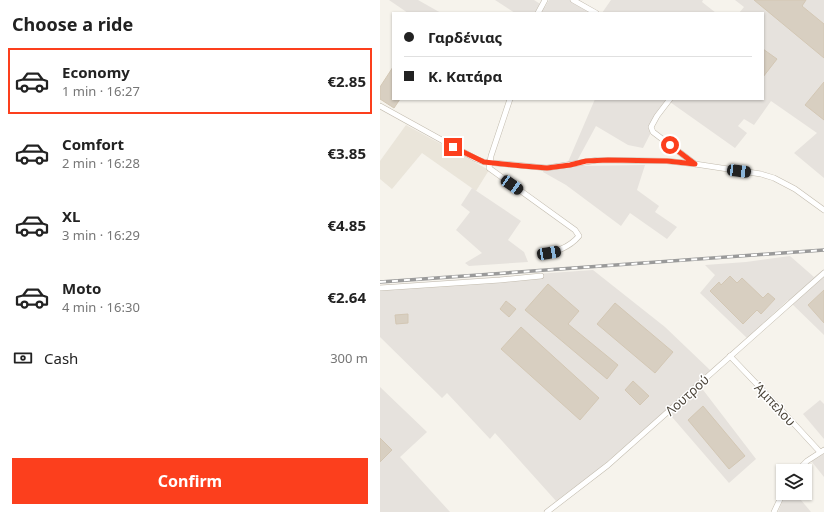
<!DOCTYPE html>
<meta charset="utf-8">
<style>
:root{--surface:#fff;--page:#f6f6f6;--text:#222;--muted:#767676;--line:#e0e0e0;--accent:#fc3f1d}
body{margin:0;font-family:"Noto Sans",sans-serif;background:var(--page);color:var(--text);height:100vh;display:flex;flex-direction:column;font-size:15px;white-space:nowrap}
*{box-sizing:border-box;margin:0}
p{font-size:13px;color:var(--muted)}
.icon{flex:none;width:22px;height:22px;fill:none;stroke:currentColor;stroke-width:2;stroke-linecap:round;stroke-linejoin:round}
.map{position:relative;flex:1;overflow:hidden}
.sheet{display:flex;flex-direction:column;background:var(--surface);width:380px}
.sheet>*{flex:none}
.guide{position:absolute;left:12px;top:12px;width:372px;height:88px;border-radius:0px;box-shadow:0 1px 3px #0004;display:grid;align-content:center;height:88px;padding:0 12px;background:var(--surface)}
.tools{position:absolute;left:396px;top:464px;display:grid;gap:8px}
.tools a{display:grid;place-items:center;width:36px;height:36px;border-radius:0px;background:var(--surface);box-shadow:0 1px 3px #0004;font-size:20px}
.end{position:absolute;width:18px;height:18px;margin:-9px;border:5px solid #fc3f1d;background:#fff;box-shadow:0 0 0 2px #fff}
.from{border-radius:50%}
.car{position:absolute;width:12px;height:24px;margin:-12px -6px;border-radius:5px;box-shadow:0 0 3px 1px #0007;background:linear-gradient(#222 24%,#8ab4d8 0 40%,#222 0 76%,#8ab4d8 0 86%,#222 0)}
.guide b{display:flex;align-items:center;gap:14px;height:38px;font-size:15px}
.guide b+b{border-top:1px solid var(--line)}
.guide i{width:10px;height:10px;background:var(--text)}
ul{padding:0;list-style:none}
li{display:flex;align-items:center;gap:12px;height:66px;margin:0 8px 6px;padding:0 4px;border:2px solid transparent;border-radius:0px}
li div{flex:1}
li b{display:block;font-size:15px}
li em{font-style:normal;font-weight:700}
li.active{border-color:var(--accent)}
li>.icon{width:36px;height:36px;stroke-width:1.5}
h2{padding:0 12px;font-size:18px;line-height:48px}
.pay{display:flex;align-items:center;gap:10px;height:44px;padding:0 12px;font-size:15px}
.pay p{margin-inline-start:auto}
.primary-button{display:flex;gap:8px;margin-top:auto;padding:8px 12px}
.primary-button a{flex:1;height:46px;border-radius:0px;background:var(--accent);color:#fff;font-size:16px;font-weight:700;line-height:46px;text-align:center}
main{display:flex;flex:1;min-height:0}
.map>svg:first-child{display:block}
.residential{fill:#eae5da}
.industrial{fill:#e6e2dd}
.building{fill:#d8cfc1;stroke:#d3c7b4}
.lines{fill:none;stroke-linecap:round;stroke-linejoin:round}
.street-casing{stroke:#c2bbae;stroke-width:6}
.street{stroke:#fff;stroke-width:5}
.rail-casing{stroke:#9a9a9a;stroke-width:3.5}
.rail{stroke:#fff;stroke-width:2;stroke-dasharray:6;stroke-linecap:butt}
.route{stroke:#fc3f1d;stroke-width:5}
.labels{text-anchor:middle;dominant-baseline:central;stroke-width:3;stroke-linejoin:round;paint-order:stroke}
.street-label{font-size:13px;fill:#4b4439;stroke:#fff}
</style>
<main>
<section class="sheet">
<h2>Choose a ride</h2>
<ul>
<li class="active"><svg class="icon" aria-label="car" viewBox="0 0 24 24"><path d="M5 17H2v-5l4-1 3-4h7l3 4 3 1v5h-3M9 17h6M6 11h13"/><circle cx="7" cy="17" r="2"/><circle cx="17" cy="17" r="2"/></svg><div><b>Economy</b><p>1 min · 16:27</p></div><em>€2.85</em></li>
<li><svg class="icon" aria-label="car" viewBox="0 0 24 24"><path d="M5 17H2v-5l4-1 3-4h7l3 4 3 1v5h-3M9 17h6M6 11h13"/><circle cx="7" cy="17" r="2"/><circle cx="17" cy="17" r="2"/></svg><div><b>Comfort</b><p>2 min · 16:28</p></div><em>€3.85</em></li>
<li><svg class="icon" aria-label="car" viewBox="0 0 24 24"><path d="M5 17H2v-5l4-1 3-4h7l3 4 3 1v5h-3M9 17h6M6 11h13"/><circle cx="7" cy="17" r="2"/><circle cx="17" cy="17" r="2"/></svg><div><b>XL</b><p>3 min · 16:29</p></div><em>€4.85</em></li>
<li><svg class="icon" aria-label="car" viewBox="0 0 24 24"><path d="M5 17H2v-5l4-1 3-4h7l3 4 3 1v5h-3M9 17h6M6 11h13"/><circle cx="7" cy="17" r="2"/><circle cx="17" cy="17" r="2"/></svg><div><b>Moto</b><p>4 min · 16:30</p></div><em>€2.64</em></li>
</ul>
<div class="pay"><svg class="icon" aria-label="cash" viewBox="0 0 24 24"><path d="M3 7h18v10H3z"/><circle cx="12" cy="12" r="2"/></svg>Cash<p>300 m</p></div>
<div class="primary-button"><a>Confirm</a></div>
</section>
<div class="map">
<svg width="444" height="512" viewBox="0 0 444 512">
<rect width="100%" height="100%" fill="#f6f3ec"/>
<!-- residential -->
<polygon class="residential" points="26,125 109,170 96,191 42,153 12,189 0,179 0,161"/>
<!-- industrial -->
<g class="industrial">
<polygon points="9,0 38,0 61,13 28,13"/>
<polygon points="115,0 154,0 165,7 169,0 199,0 220,13 135,13"/>
<polygon points="231,0 323,0 322,2 336,13 222,13"/>
<polygon points="355,0 444,0 444,178 414,153 437,133 391,101 374,125 364,119 358,126 367,133 355,148 290,102 279,117 263,148 248,145 216,126 197,161 198,166 265,165 257,190 279,206 275,212 297,227 287,239 250,213 241,226 186,185 163,172 165,165 188,162 215,99 383,99 383,13 359,13 364,7"/>
<polygon points="92,188 141,221 128,240 144,252 148,262 89,266 85,263 102,253 76,230 90,212 81,205"/>
<polygon points="410,256 434,277 444,269 444,335 408,300 367,338 320,293 335,275 325,265 366,262"/>
<polygon points="213,270 285,327 330,370 317,382 376,459 349,483 286,410 221,467 176,501 115,433 110,439 67,393 62,398 0,337 0,285"/>
<polygon points="0,387 47,432 20,457 70,512 0,512"/>
<polygon points="440,400 444,404 444,439 423,414"/>
<polygon points="444,447 444,477 428,457"/>
<polygon points="406,493 415,493 431,512 398,512"/>
</g>
<!-- building -->
<g class="building">
<polygon points="374,0 426,0 422,6 444,24 444,58"/>
<polygon points="383,49 397,59 383,77"/>
<polygon points="13,67 13,99 20,99 14,108 0,99 0,87"/>
<polygon points="444,82 444,120 425,105"/>
<polygon points="350,276 357,283 362,278 383,298 388,293 395,299 381,314 377,310 363,324 330,291 339,282 341,285"/>
<polygon points="168,284 199,311 188,324 238,365 227,379 145,310"/>
<polygon points="444,290 444,323 428,305"/>
<polygon points="126,301 136,309 129,317 120,309"/>
<polygon points="235,303 293,352 275,373 217,324"/>
<polygon points="28,314 28,323 16,324 15,315"/>
<polygon points="141,327 219,398 200,420 121,349"/>
<polygon points="253,381 269,396 260,405 245,390"/>
<polygon points="323,406 365,456 349,469 308,420"/>
<polygon points="0,438 12,450 0,462"/>
</g>
<g class="lines">
<defs>
<g id="street">
<polyline points="193,0 216,13"/>
<polyline points="158,13 165,0"/>
<path d="M 130,99 L 111,156 L 109,168 L 195,230 L 199,236 C 189,248 175,252 160,255"/>
<polyline points="290,99 277,116 271,127 273,132 315,164"/>
<polyline points="0,106 96,159 104,162 167,168 218,160 287,161 315,164 381,174 394,178 415,189 444,210"/>
<polyline points="0,288 120,280 161,276"/>
<polyline points="350,356 393,401 440,452"/>
<polyline points="417,471 427,461 444,450"/>
<polyline points="167,512 228,465 444,273"/>
<polyline points="394,512 403,493"/>
</g>
</defs>
<!-- street casing -->
<use href="#street" class="street-casing"/>
<!-- street -->
<use href="#street" class="street"/>
<defs>
<polyline id="rail" points="0,282 444,250"/>
</defs>
<!-- rail casing -->
<use href="#rail" class="rail-casing"/>
<!-- rail -->
<use href="#rail" class="rail"/>
</g>
<g class="lines">
<!-- route -->
<polyline class="route" points="73,147 104,162 143,166 167,168 190,165 206,161 228,160 287,161 315,164 290,145"/>
</g>
<g class="labels">
<!-- street labels -->
<g class="street-label">
<text transform="translate(307 395) rotate(-42)">Λουτρού</text>
<text transform="translate(395 404) rotate(47)">Άμπελου</text>
</g>
</g>
</svg>
<div class="tools">
<a><svg class="icon" aria-label="layers" viewBox="0 0 24 24"><path d="M12 4l9 5-9 5-9-5zM3 14l9 5 9-5"/></svg></a>
</div>
<i class="end from" style="left:290px;top:145px"></i>
<i class="end" style="left:73px;top:147px"></i>
<i class="car" style="left:359px;top:171px;rotate:97deg"></i>
<i class="car" style="left:132px;top:185px;rotate:124deg"></i>
<i class="car" style="left:169px;top:253px;rotate:80deg"></i>
<div class="guide">
<b><i class="from"></i>Γαρδένιας</b>
<b><i></i>Κ. Κατάρα</b>
</div>
</div>
</main>
